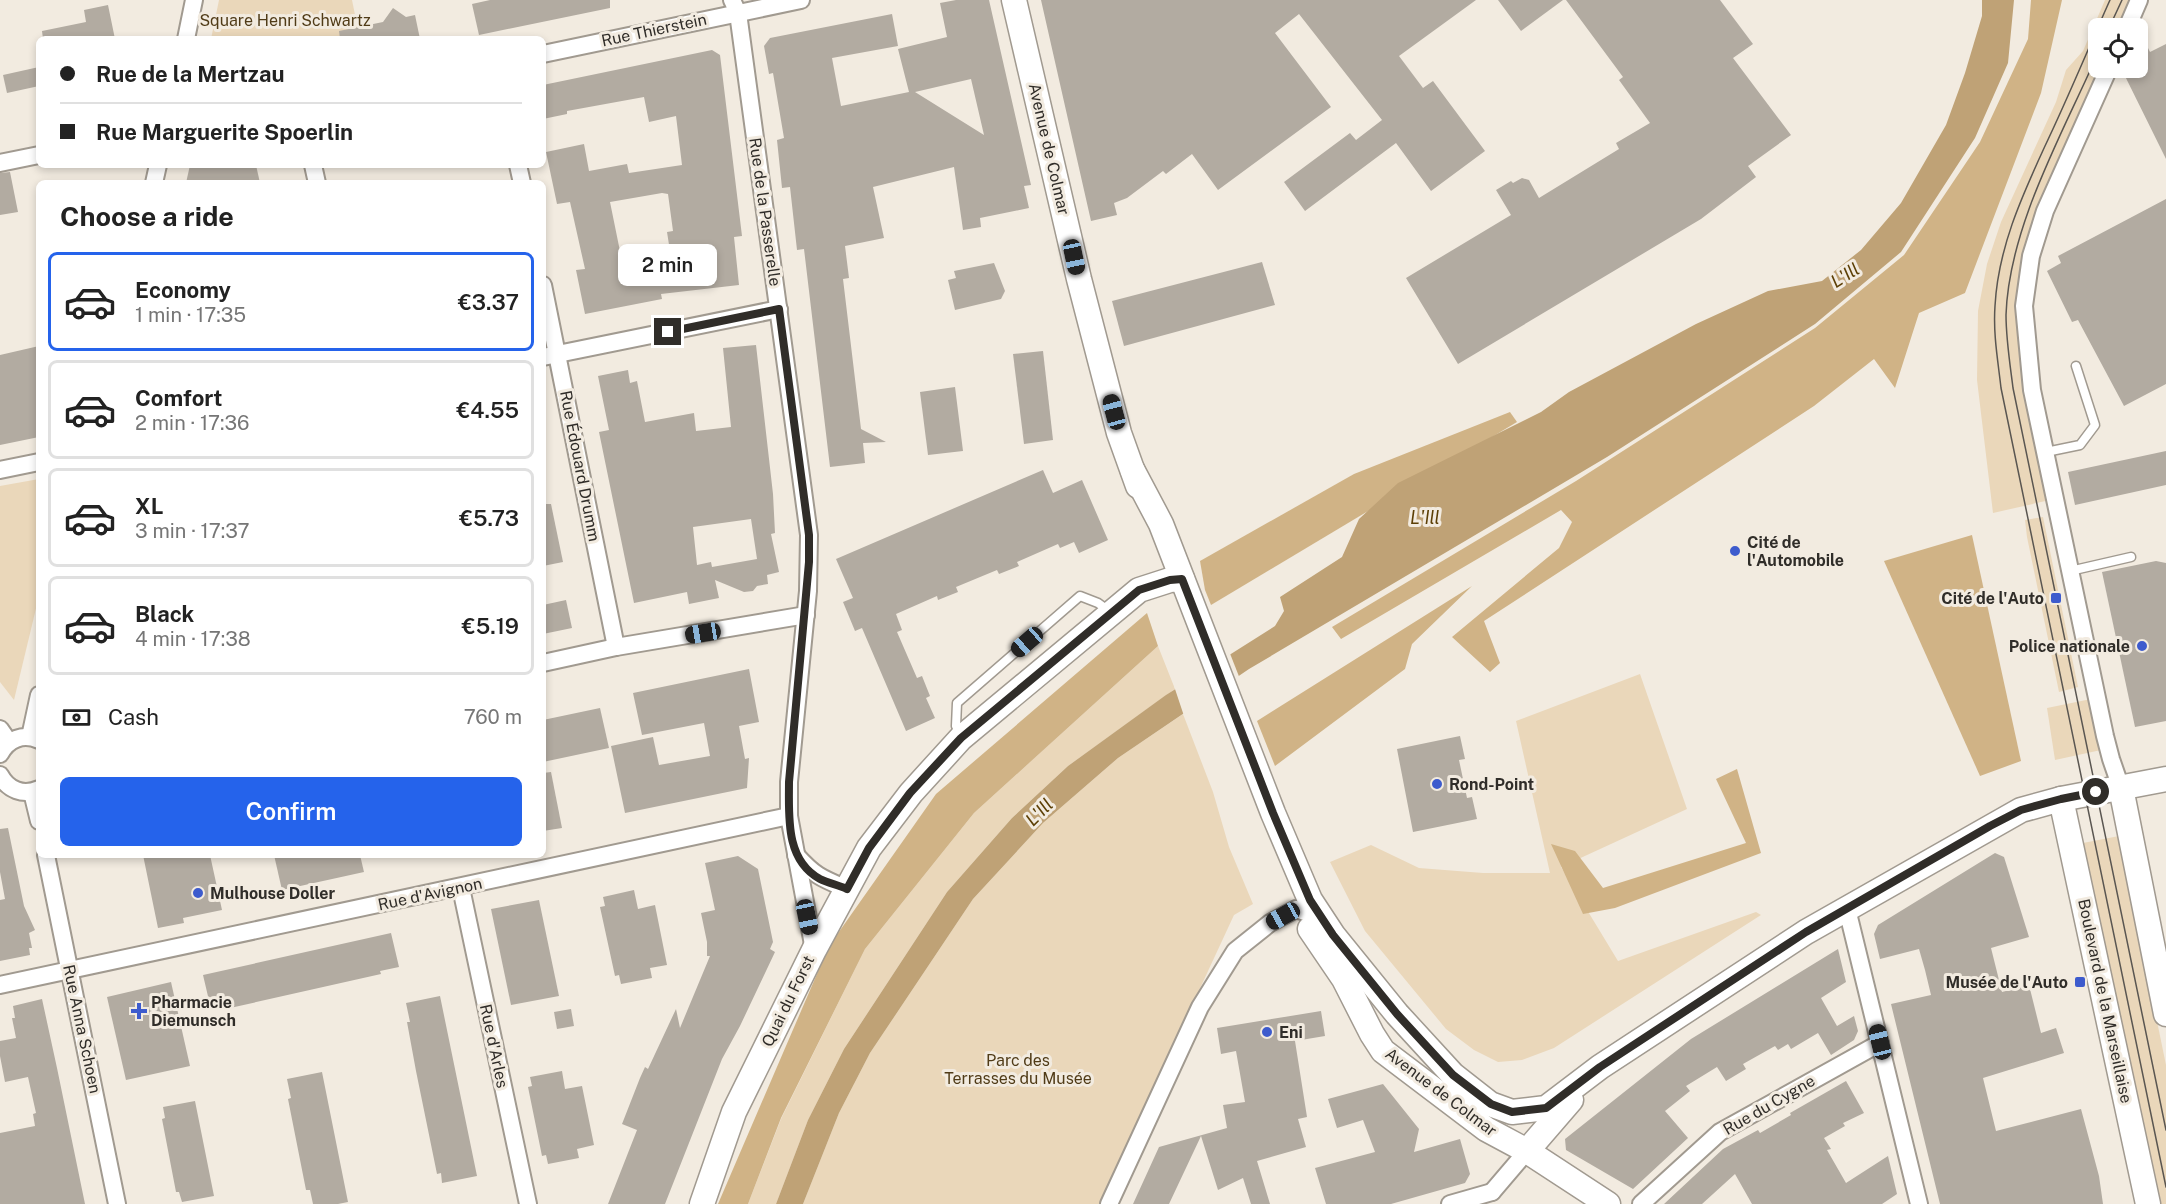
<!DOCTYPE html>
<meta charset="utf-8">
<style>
:root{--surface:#fff;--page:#f2f2f2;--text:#222;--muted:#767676;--line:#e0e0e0;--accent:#2563eb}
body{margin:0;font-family:"Public Sans",sans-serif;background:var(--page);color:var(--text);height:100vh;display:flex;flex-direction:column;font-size:22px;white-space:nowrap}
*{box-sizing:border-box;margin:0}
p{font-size:20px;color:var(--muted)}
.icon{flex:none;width:33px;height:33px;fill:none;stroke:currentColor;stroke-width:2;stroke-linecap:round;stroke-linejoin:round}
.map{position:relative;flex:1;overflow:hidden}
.drawer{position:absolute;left:36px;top:180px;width:510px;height:678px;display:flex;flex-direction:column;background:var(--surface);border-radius:9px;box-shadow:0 3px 9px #0003}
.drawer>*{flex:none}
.guide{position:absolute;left:36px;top:36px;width:510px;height:132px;border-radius:9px;box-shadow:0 3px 9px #0003;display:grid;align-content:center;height:132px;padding:0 24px;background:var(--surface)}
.buttons{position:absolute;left:2088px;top:18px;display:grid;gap:12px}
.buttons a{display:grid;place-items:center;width:60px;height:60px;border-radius:9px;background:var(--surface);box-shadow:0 3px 9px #0003;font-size:30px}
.end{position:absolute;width:27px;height:27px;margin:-14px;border:8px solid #302d29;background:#fff;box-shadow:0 0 0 3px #fff}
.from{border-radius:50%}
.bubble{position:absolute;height:42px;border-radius:9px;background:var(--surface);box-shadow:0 3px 9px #0003;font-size:20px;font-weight:600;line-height:42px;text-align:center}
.car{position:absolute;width:18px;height:36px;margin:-18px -9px;border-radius:8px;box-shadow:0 0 4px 2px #0007;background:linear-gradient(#222 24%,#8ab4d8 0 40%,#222 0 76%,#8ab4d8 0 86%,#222 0)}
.guide b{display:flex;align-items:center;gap:21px;height:57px;font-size:22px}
.guide b+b{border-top:2px solid var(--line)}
.guide i{width:15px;height:15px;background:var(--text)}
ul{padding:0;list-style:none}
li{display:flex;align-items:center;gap:18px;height:99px;margin:0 12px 9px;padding:0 12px;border:3px solid var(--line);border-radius:9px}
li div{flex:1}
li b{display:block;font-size:22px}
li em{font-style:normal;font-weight:600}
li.active{border-color:var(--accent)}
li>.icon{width:54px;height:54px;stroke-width:1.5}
h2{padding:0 24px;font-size:27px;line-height:72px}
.pay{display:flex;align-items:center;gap:15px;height:66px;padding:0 24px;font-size:22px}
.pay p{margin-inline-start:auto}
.action{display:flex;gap:12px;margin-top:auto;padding:12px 24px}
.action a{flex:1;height:69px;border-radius:9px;background:var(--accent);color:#fff;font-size:24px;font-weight:600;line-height:69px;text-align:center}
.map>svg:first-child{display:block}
.green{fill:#ead7ba}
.forest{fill:#d0b386}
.water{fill:#bfa276}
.pier{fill:#f2ebe0}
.building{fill:#b2aba1;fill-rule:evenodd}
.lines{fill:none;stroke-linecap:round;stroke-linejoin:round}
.lane-casing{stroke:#a19a90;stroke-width:11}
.street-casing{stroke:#a19a90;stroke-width:20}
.secondary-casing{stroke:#a19a90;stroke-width:27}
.lane{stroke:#fff;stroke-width:8}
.street{stroke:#fff;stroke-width:16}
.secondary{stroke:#fff;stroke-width:24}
.tram{stroke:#5a5651;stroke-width:1.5}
.route{stroke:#302d29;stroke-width:8}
.poi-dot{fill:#3d5bcd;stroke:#f2ebe0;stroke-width:2}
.labels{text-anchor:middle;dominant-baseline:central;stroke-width:6;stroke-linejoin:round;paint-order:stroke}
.park-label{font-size:16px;fill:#503b17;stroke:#f2ebe0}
.street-label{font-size:16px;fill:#302d29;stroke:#f2ebe0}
.poi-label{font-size:16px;font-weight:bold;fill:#302d29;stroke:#f2ebe0;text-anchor:start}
.water-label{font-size:18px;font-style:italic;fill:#5c3f05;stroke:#f2ebe0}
</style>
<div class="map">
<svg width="2166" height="1204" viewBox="0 0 2166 1204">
<rect width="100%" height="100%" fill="#f2ebe0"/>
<!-- green -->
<g class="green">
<polygon points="219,0 352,0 360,39 211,39"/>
<polygon points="2105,0 2130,0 2117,28 2098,28 2100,68 2037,207 2027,240 2021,269 2050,500 1993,513 1977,380 1978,311 1987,264 2001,222 2056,102 2066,70 2083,51"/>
<polygon points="39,479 39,596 14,700 0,682 0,486"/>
<polygon points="2043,517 2078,687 2059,692 2027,537 2025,520"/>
<polygon points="1158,646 1175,689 1068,766 1012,818 947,892 844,1049 808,1120 776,1204 748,1204 781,1119 865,949 974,813"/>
<polygon points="1640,674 1687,809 1561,867 1618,961 1756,912 1761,915 1554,1048 1522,1060 1498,1062 1474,1050 1446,1029 1365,931 1330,862 1371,845 1419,868 1483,873 1550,873 1516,721"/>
<polygon points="2091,699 2101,750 2055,760 2047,708"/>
<polygon points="1183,714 1213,792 1229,847 1253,904 1234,915 1100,1204 803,1204 839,1113 870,1053 973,899 1043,823 1118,758"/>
<polygon points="2119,836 2166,1065 2166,1204 2157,1204 2083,843"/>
</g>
<!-- forest -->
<g class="forest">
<polygon points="2031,0 2062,0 2041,93 1965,293 1919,313 1895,388 1874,359 1814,406 1484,621 1500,663 1490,672 1452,637 1559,548 1572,522 1561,510 1341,639 1332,627 1576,481 1815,328 1904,255 1980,142 2028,39"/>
<polygon points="1510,412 1517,422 1211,605 1205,590 1200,561 1354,474"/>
<polygon points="1972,535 2021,761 1980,776 1884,561"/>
<polygon points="1472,586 1412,644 1405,669 1275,766 1257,721"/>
<polygon points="1147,613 1158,646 974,813 865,949 781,1118 748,1204 718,1204 829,946 936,794"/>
<polygon points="1737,769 1761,853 1615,908 1583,914 1551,844 1575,851 1603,888 1746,843 1716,779"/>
</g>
<!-- water -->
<polygon class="water" points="1982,0 2014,0 2008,63 1975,138 1901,252 1815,324 1607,457 1249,669 1118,758 1043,823 973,899 870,1053 839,1113 803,1204 776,1204 808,1120 844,1049 947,892 1012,818 1068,766 1166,695 1275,626 1284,611 1280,597 1342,557 1359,519 1398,483 1541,412 1569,392 1696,324 1768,291 1822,281 1861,250 1901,203 1946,125 1965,73 1982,16"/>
<!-- pier -->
<polygon class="pier" points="1229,651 1240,679 1184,716 1174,686"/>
<!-- building -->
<g class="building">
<polygon points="490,0 610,0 610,8 479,35 472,4"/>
<path d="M 956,0 L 989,0 L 1031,185 L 1024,186 L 1029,208 L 980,218 L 981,227 L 963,230 L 954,167 L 873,187 L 884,238 L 845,246 L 849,278 L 843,279 L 861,429 L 886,442 L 863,443 L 865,463 L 830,467 L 804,249 L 797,250 L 790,187 L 782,188 L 777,140 L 784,138 L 773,73 L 769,74 L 764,46 L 770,38 L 892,14 L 898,46 L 832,58 L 841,106 L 909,92 L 898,49 L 947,37 L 940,3 ZM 971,79 L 984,135 L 915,92 Z"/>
<polygon points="1041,0 1476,0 1399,56 1423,88 1433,81 1485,151 1431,191 1396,143 1305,211 1284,182 1350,133 1356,140 1382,120 1299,14 1275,33 1331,107 1218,190 1192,154 1166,174 1163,171 1127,198 1114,203 1117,215 1091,221"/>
<polygon points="1498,0 1563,0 1521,31"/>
<polygon points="1566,0 1720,0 1753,44 1733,58 1791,135 1748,166 1756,177 1701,219 1458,364 1406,278 1511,215 1496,190 1511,181 1513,183 1522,178 1529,180 1539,198 1619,149 1616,143 1650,123 1619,80 1623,77"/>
<polygon points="108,5 115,39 43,39 42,31 86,22 84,10"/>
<polygon points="393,8 406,17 415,15 420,39 340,39 339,31 383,22"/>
<polygon points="2138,28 2150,52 2166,44 2166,159 2121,68 2138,68"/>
<path d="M 712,50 L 720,55 L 742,236 L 734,237 L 739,285 L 661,294 L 662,299 L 585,314 L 576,270 L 585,269 L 570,202 L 557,204 L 546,152 L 584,144 L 589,171 L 627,164 L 629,173 L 682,165 L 676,116 L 649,122 L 644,97 L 567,111 L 567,114 L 543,119 L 543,85 ZM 662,193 L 668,194 L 673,231 L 667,232 L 670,251 L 622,261 L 610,202 Z"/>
<polygon points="39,67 39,86 7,93 3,75"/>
<polygon points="190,165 256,165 260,183 186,183"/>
<polygon points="10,172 18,212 0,215 0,173"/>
<polygon points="2166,199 2166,384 2124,406 2078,320 2072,322 2047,271 2061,263 2058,256"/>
<polygon points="1262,262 1275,305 1124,346 1112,301"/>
<polygon points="994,263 1005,291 1001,299 955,310 948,280 956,278 954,271"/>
<path d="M 756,345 L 773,494 L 775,533 L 771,534 L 779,572 L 767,575 L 768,584 L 757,586 L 753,591 L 744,592 L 715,580 L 719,598 L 689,604 L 687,592 L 634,603 L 599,432 L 609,430 L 598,376 L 628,370 L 630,383 L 637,381 L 645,422 L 694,413 L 696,431 L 731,427 L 723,348 ZM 751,519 L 757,559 L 712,567 L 711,562 L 697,565 L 693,527 Z"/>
<polygon points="39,346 39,437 0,445 0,355"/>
<polygon points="1043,351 1053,440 1024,444 1013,354"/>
<polygon points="955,387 963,451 928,455 920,392"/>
<polygon points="2166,451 2166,485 2075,505 2068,472"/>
<polygon points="1043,470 1053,493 1082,480 1108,540 1079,553 1074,542 1060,548 1058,544 1017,562 1019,566 999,574 997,570 956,587 958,592 938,600 937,596 896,614 902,630 897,632 917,678 922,676 930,696 926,698 935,718 906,731 862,628 855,631 843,602 853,598 836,559"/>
<polygon points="543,504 551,504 563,562 543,566"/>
<polygon points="2156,561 2166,563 2166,721 2135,727 2102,572"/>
<polygon points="566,600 572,628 543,634 543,605"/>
<polygon points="749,669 759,722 739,726 745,759 749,758 747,788 625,813 611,746 653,737 659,765 710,756 704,723 642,735 633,693"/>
<polygon points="600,708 609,748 543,762 543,720"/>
<polygon points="1460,736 1465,759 1459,760 1467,798 1472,797 1477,819 1413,832 1397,749"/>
<polygon points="551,772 562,828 543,831 543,773"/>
<polygon points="8,828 24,906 35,930 29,933 32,948 29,948 30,955 0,961 0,900 5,899 0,872 0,829"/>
<polygon points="1995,853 2004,857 2029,937 1991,948 2002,992 2029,985 2041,1033 2056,1028 2064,1053 1983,1078 1996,1131 2081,1109 2099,1176 2103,1204 1940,1204 1891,1004 1931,995 1925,970 1919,949 1880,959 1874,934 1878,925"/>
<polygon points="143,855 210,855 222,910 183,918 184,923 158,928"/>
<polygon points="274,855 360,855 364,872 282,890"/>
<polygon points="738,856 758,869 773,942 770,949 775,952 740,1026 722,1059 665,1204 608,1204 637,1130 622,1124 640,1078 645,1067 648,1069 676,1009 680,1028 710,956 707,956 707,942 701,913 715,910 705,863"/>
<polygon points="634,890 638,909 655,905 667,965 650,968 652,978 621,984 619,975 615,976 600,907 605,906 603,897"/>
<polygon points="539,900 559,996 511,1005 491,909"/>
<polygon points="391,933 399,967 380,971 381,974 230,1008 230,1005 211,1009 203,975"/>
<polygon points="1838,949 1846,982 1821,998 1837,1026 1854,1016 1858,1031 1854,1040 1831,1055 1818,1033 1791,1049 1788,1044 1778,1050 1775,1046 1743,1064 1746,1069 1726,1081 1717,1067 1686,1086 1690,1091 1665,1111 1688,1138 1633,1189 1566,1150 1565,1139 1691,1039"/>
<polygon points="171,982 190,1066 126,1080 107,997"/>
<polygon points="440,996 477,1176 442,1183 441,1173 437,1174 416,1071 407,1022 410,1022 406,1003"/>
<polygon points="42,999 57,1068 85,1204 0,1204 0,1133 35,1126 33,1114 36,1113 28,1077 5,1082 0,1056 0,1041 16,1038 12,1018 15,1018 13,1006"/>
<polygon points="571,1009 574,1026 557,1029 554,1012"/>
<polygon points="1321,1011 1325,1036 1295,1041 1307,1117 1298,1119 1306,1147 1257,1161 1270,1204 1251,1204 1243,1178 1218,1190 1201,1136 1169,1204 1133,1204 1159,1147 1227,1128 1223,1105 1245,1102 1236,1051 1221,1054 1217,1028"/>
<polygon points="562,1071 565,1089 582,1086 594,1145 577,1149 579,1158 548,1164 546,1155 542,1156 528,1087 532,1086 530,1077"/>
<polygon points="322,1072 348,1202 338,1204 313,1204 310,1190 306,1190 288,1099 291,1098 287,1079"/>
<polygon points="1846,1081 1864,1113 1843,1123 1845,1126 1824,1138 1831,1149 1827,1150 1846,1183 1888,1156 1897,1194 1882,1204 1752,1204 1735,1174 1702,1204 1664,1204 1723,1149 1758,1130 1760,1133 1791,1115 1790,1113"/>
<polygon points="1383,1084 1419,1129 1414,1152 1460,1139 1470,1174 1465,1183 1391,1204 1326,1204 1315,1168 1375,1152 1363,1120 1337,1128 1328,1099"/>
<polygon points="195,1101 214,1196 182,1202 179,1192 176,1192 162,1119 165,1118 163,1107"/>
</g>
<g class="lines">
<defs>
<g id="lane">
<polyline points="2046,452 2080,445 2095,425 2076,366"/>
<polyline points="2070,571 2131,557"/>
<polyline points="961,736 956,726 957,703 1080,596 1098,603 1109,611"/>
</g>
<g id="street">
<polyline points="732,0 738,13 809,535 808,591 789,782 789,816 814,950"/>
<polyline points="2127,28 2139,0"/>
<polyline points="186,39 194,0"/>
<polyline points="543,54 801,0"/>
<polyline points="2109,68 2045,211 2031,256 2024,306 2032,390 2105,736 2111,759 2121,788"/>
<polyline points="0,163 39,155"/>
<polyline points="313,165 317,183"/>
<polyline points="518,165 522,183"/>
<polyline points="154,183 158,165"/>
<polyline points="543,285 616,647"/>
<polyline points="543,357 779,309"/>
<polyline points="0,470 39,462"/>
<polyline points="543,663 616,647 806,615"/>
<polyline points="0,729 9,742"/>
<polyline points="30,737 39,695"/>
<path d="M 0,754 C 8,739 23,733 39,740"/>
<path d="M 0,775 C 8,790 23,796 39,789"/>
<polyline points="32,792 39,821"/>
<polyline points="46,855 117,1204"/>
<path d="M 796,855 C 815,876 821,878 847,889"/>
<polyline points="461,888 528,1204"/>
<polyline points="1847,909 1919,1204"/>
<polyline points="0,985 789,816"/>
<polyline points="1492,1192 1527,1151"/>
<polyline points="1109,1204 1200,1007 1235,951 1270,923 1296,909 1322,918"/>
<polyline points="1450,1204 1492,1192"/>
<polyline points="1641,1204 1720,1132 1880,1043"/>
</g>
<g id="secondary">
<polyline points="1014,0 1079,279 1119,433 1138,486"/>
<polyline points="1133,471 1161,524 1273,813 1310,900 1333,935 1397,1014 1453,1075 1490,1104 1512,1112 1546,1108 1600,1067 1806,932 2021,810 2061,799 2166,779"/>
<polyline points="2121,788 2166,1014"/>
<polyline points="2061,799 2148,1204"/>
<polyline points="1310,929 1344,979 1372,1034 1383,1051 1486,1129 1527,1151 1608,1204"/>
<polyline points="1527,1151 1571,1100"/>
<polyline points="702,1204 734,1112 814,950 869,848 911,793 961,738 1139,590 1170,580 1182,579"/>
</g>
</defs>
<!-- lane casing -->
<use href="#lane" class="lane-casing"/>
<!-- street casing -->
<use href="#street" class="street-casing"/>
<!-- secondary casing -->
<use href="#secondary" class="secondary-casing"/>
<!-- lane -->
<use href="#lane" class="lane"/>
<!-- street -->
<use href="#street" class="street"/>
<!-- secondary -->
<use href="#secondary" class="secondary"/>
<!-- tram -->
<g class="tram">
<path d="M 2110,0 C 2088,49 2068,98 2045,146 C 2021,198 1998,249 1995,306 C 1993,334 1998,361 2001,388 L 2166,1187"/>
<polyline points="2109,28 2122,0"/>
<path d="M 2098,53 C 2063,133 2009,226 2006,315 C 2006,339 2010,364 2013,388 L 2166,1130"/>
</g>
</g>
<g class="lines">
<!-- route -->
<path class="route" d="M 668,332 L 779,309 L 809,535 L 809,562 L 789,782 C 789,816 785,860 820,879 C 828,883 838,885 847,889 L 869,848 L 910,793 L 961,738 L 1139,590 L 1170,580 L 1182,579 L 1273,813 L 1310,900 L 1333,935 L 1397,1014 L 1453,1075 L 1491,1104 L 1512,1112 L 1546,1108 L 1600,1067 L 1806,932 L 1990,826 L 2021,810 L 2061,799 L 2096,792"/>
</g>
<!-- markers -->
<g class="poi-dot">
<circle cx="1735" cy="551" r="6"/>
<rect x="2050" y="592" width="12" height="12" rx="3"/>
<circle cx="2142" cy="646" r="6"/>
<circle cx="1437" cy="784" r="6"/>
<circle cx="198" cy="893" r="6"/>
<rect x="2074" y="976" width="12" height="12" rx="3"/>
<path d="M136 1002h6v6h6v6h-6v6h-6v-6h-6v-6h6z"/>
<circle cx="1267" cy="1032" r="6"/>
</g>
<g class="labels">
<!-- park labels -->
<g class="park-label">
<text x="285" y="20">Square Henri Schwartz</text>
<text x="1018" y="1060">Parc des<tspan x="1018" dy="18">Terrasses du Musée</tspan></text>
</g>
<!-- street labels -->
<g class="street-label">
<text transform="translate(654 30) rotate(-12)">Rue Thierstein</text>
<text transform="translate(1049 149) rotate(77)">Avenue de Colmar</text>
<text transform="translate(765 212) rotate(82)">Rue de la Passerelle</text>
<text transform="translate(580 466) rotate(79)">Rue Édouard Drumm</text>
<text transform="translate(430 894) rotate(-12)">Rue d'Avignon</text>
<text transform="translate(788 1001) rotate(-64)">Quai du Forst</text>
<text transform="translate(2105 1001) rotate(78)">Boulevard de la Marseillaise</text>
<text transform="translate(82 1029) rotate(78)">Rue Anna Schoen</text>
<text transform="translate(494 1046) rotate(78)">Rue d'Arles</text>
<text transform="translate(1441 1092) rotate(37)">Avenue de Colmar</text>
<text transform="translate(1769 1105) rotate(-30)">Rue du Cygne</text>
</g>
<!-- poi labels -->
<g class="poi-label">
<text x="1747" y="542">Cité de<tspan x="1747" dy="18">l'Automobile</tspan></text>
<text x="2044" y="598" text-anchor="end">Cité de l'Auto</text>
<text x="2130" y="646" text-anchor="end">Police nationale</text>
<text x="1449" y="784">Rond-Point</text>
<text x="210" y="893">Mulhouse Doller</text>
<text x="2068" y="982" text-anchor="end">Musée de l'Auto</text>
<text x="151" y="1002">Pharmacie<tspan x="151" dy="18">Diemunsch</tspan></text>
<text x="1279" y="1032">Eni</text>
</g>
<!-- water labels -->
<g class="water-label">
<text transform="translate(1845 275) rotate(-32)">L'Ill</text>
<text x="1425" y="517">L'Ill</text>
<text transform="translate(1039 812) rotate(-45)">L'Ill</text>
</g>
</g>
</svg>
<div class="buttons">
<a><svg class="icon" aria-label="locate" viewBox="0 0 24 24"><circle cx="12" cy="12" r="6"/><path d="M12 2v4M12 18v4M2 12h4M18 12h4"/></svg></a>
</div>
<i class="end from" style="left:2096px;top:792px"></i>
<i class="end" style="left:668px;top:332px"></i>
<div class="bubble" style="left:618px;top:244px;width:99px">2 min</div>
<i class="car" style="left:1074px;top:257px;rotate:168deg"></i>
<i class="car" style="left:1114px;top:412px;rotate:345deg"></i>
<i class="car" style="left:703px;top:633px;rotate:261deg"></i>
<i class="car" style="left:1027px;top:642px;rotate:229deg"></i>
<i class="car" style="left:1283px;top:916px;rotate:241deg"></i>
<i class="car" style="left:807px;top:917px;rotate:168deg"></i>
<i class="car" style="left:1880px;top:1042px;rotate:346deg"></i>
<div class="guide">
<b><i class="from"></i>Rue de la Mertzau</b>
<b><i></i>Rue Marguerite Spoerlin</b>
</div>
<section class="drawer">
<h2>Choose a ride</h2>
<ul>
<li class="active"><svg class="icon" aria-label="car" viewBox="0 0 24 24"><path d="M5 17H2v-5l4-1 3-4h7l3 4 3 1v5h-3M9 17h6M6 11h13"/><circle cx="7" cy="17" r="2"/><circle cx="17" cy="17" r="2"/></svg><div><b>Economy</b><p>1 min · 17:35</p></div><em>€3.37</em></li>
<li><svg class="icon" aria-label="car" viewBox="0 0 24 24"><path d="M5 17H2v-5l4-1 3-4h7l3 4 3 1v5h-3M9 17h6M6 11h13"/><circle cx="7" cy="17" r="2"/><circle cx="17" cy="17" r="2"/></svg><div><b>Comfort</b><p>2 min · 17:36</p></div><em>€4.55</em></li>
<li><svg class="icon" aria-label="car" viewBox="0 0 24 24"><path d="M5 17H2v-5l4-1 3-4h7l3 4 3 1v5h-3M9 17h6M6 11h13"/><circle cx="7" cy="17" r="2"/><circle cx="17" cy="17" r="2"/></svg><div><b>XL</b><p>3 min · 17:37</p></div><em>€5.73</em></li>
<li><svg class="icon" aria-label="car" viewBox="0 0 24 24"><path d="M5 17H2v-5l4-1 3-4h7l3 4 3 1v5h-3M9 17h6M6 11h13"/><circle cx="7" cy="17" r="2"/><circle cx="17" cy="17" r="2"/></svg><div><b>Black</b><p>4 min · 17:38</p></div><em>€5.19</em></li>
</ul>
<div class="pay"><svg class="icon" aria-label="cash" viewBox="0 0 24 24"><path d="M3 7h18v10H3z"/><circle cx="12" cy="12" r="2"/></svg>Cash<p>760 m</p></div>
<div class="action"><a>Confirm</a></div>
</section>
</div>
